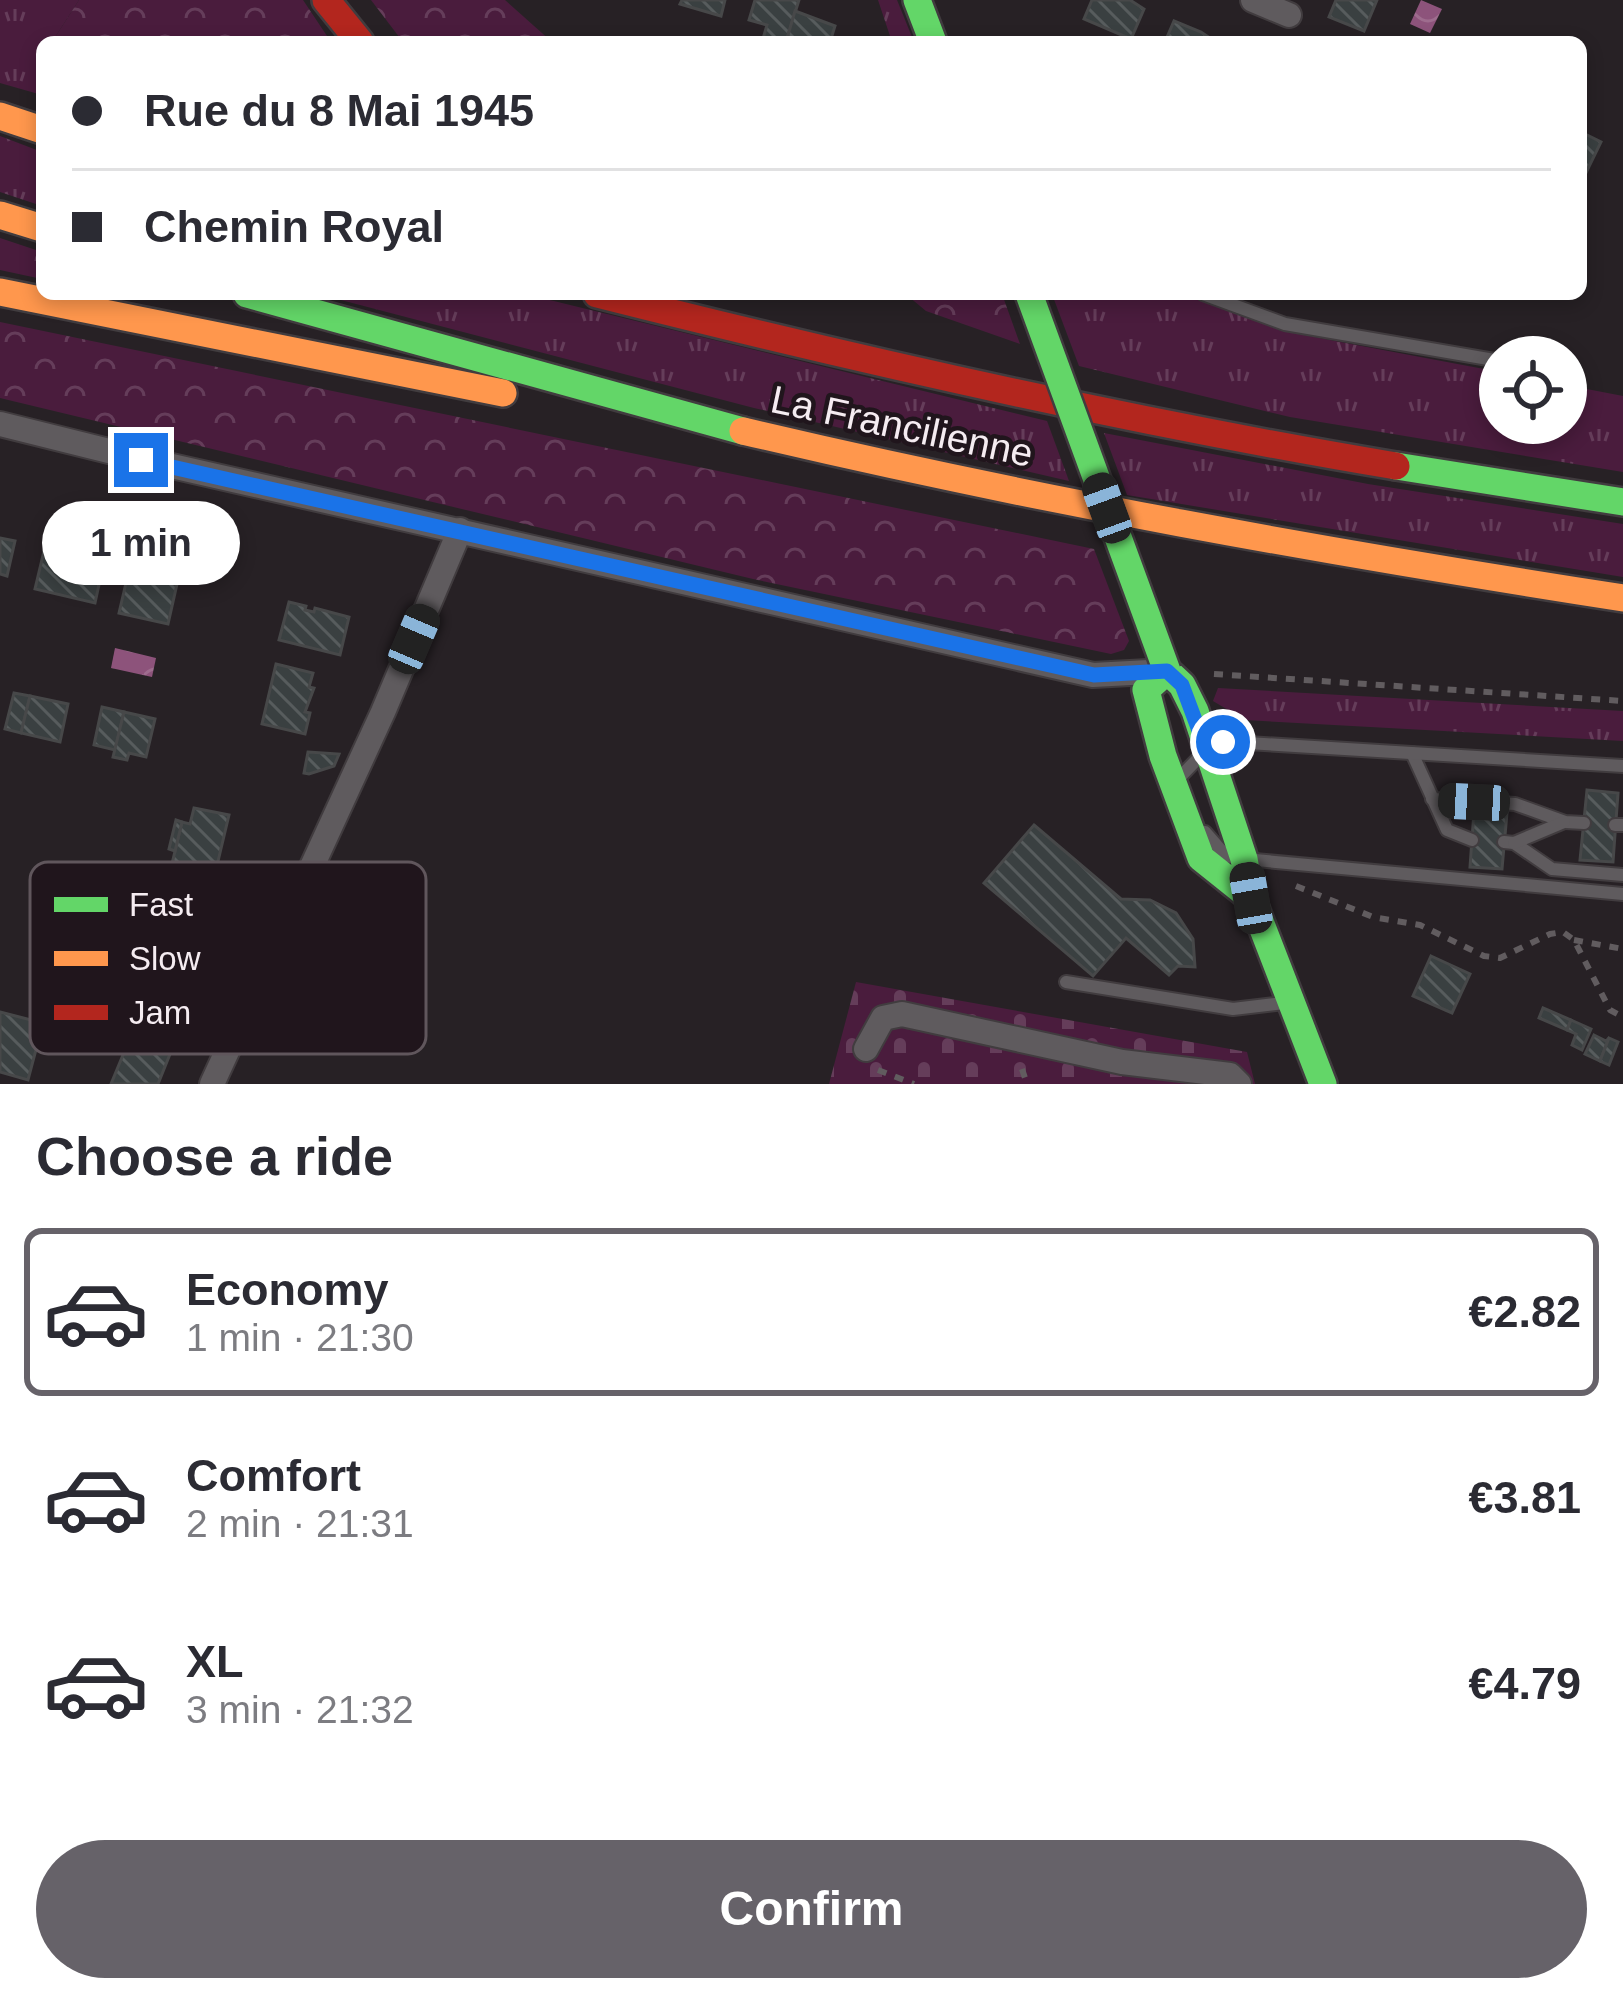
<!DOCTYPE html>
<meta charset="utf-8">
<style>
:root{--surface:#fff;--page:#f7f7f7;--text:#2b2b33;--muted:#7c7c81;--line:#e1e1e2;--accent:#666269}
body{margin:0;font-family:Arial,sans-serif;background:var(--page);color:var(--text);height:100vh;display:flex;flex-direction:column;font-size:45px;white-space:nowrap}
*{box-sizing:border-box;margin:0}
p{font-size:39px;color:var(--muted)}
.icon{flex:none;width:66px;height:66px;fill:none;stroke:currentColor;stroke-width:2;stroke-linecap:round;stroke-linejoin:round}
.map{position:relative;height:1084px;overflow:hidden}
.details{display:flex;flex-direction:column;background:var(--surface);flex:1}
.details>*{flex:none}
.hud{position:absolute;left:36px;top:36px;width:1551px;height:264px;border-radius:18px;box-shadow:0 6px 18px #0003;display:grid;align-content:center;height:264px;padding:0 36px;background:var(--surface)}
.controls{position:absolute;left:1479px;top:336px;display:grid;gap:24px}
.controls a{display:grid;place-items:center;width:108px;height:108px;border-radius:50%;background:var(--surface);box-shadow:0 6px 18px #0003;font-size:60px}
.end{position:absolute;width:54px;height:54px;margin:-27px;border:15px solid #1a73e8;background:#fff;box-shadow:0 0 0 6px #fff}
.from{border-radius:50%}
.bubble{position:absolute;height:84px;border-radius:42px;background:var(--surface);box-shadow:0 6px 18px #0003;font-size:39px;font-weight:600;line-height:84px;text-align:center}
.car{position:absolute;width:36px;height:72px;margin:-36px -18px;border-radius:15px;box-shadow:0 0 9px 3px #0007;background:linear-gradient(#222 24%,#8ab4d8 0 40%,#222 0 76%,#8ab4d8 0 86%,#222 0)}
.hud b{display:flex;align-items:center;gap:42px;height:114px;font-size:45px}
.hud b+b{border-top:3px solid var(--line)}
.hud i{width:30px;height:30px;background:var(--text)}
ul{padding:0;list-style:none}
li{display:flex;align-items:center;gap:36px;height:168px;margin:0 24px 18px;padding:0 12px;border:6px solid transparent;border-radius:18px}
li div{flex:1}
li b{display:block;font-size:45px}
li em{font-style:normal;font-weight:600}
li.on{border-color:var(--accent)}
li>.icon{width:108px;height:108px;stroke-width:1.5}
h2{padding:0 36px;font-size:54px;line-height:144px}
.cta{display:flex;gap:24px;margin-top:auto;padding:24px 36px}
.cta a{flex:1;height:138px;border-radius:72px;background:var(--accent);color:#fff;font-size:48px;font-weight:600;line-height:138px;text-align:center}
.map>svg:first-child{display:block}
.grass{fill:url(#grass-tufts)}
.forest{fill:url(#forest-crowns)}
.cemetery{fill:url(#cemetery-stones)}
.water{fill:url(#water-waves)}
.building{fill:url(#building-back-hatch);stroke:#474849;stroke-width:3}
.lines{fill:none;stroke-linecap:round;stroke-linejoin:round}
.lane-casing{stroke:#413c3f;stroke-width:16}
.street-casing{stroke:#413c3f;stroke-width:28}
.fast-casing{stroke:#413c3f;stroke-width:32}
.slow-casing{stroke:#413c3f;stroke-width:32}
.jam-casing{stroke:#413c3f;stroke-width:32}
.path{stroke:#615c5f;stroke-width:6;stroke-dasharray:9 9;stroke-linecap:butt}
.lane{stroke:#5f5b5e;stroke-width:12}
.street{stroke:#5f5b5e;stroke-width:24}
.fast{stroke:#63d668;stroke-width:27}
.slow{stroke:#ff974d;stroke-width:27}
.jam{stroke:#b3261e;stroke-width:27}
.fast-bridge-casing{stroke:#413c3f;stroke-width:32;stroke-linecap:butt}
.fast-bridge{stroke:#63d668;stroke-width:27}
.route{stroke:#1a73e8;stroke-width:15}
.labels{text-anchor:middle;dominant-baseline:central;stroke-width:9;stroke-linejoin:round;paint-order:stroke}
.street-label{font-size:39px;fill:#f5ecf1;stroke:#20151c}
.key{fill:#20151c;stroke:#60565c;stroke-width:3}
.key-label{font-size:33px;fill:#f5ecf1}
</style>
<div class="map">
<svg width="1623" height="1084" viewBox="0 0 1623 1084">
<defs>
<pattern id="grass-tufts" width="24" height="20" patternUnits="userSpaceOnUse" patternTransform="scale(3)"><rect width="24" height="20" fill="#4a1c3d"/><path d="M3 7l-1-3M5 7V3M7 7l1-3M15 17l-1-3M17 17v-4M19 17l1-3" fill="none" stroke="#653d5a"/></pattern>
<pattern id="forest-crowns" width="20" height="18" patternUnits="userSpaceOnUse" patternTransform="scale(3)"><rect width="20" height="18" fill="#4a1c3d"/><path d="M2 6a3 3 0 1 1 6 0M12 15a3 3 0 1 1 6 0" fill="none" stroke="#653d5a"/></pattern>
<pattern id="cemetery-stones" width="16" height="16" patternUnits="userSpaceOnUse" patternTransform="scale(3)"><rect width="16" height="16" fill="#4a1c3d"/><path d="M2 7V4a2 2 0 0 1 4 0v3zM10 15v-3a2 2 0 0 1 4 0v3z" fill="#653d5a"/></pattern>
<pattern id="water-waves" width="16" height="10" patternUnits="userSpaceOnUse" patternTransform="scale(3)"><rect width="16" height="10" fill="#8d537b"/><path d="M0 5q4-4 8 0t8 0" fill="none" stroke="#9e6c8e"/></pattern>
<pattern id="building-back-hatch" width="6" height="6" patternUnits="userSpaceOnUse" patternTransform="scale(3)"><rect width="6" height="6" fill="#3a4041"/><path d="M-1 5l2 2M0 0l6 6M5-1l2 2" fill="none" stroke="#575c5d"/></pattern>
</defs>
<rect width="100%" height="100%" fill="#272125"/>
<!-- grass -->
<g class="grass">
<polygon points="0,0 79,0 52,42 42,42 42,95 0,83"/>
<polygon points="878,0 897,0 914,42 892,42"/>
<polygon points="0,136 42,152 42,206 0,192"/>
<polygon points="318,294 525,294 1047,421 1069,481 754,408"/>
<polygon points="1052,294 1182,294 1282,331 1500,372 1500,423 1566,423 1566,385 1623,396 1623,472 1290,417 1079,366"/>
<polygon points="1104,433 1368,484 1623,524 1623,577 1127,495"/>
<polygon points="1218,688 1623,711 1623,741 1245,720 1213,701"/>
</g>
<!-- forest -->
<g class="forest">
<polygon points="79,0 303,0 331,42 52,42"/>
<polygon points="371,0 505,0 552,42 403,42"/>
<polygon points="0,238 42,252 42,279 0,270"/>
<polygon points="899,294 1002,294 1020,344 926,311 908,296"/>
<polygon points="0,322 1094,549 1129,641 1124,650 1111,654 753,579 0,398"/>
</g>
<!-- cemetery -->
<polygon class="cemetery" points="856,982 1247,1052 1255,1084 829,1084"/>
<!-- water -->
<g class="water">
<polygon points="1421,0 1442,9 1430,33 1410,24"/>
<polygon points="115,648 156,658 152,677 111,668"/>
</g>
<!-- building -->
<g class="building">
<polygon points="682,0 725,0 721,16 680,4"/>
<polygon points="755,0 799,0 786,42 762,42 767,25 749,20"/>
<polygon points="1092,0 1130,0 1144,9 1131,39 1084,19"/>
<polygon points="1336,0 1377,0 1364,31 1329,17"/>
<polygon points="795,11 835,26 830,42 786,42"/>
<polygon points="1174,21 1201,32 1216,42 1165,42"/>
<polygon points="1581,132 1601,142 1581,183"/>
<polygon points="0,538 15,541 7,576 0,574"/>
<polygon points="44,551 89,561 87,568 102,571 95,603 35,589"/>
<polygon points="129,570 147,574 145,581 177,584 168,624 119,613"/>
<polygon points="289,602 306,606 305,610 314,612 315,608 349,617 340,655 279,640"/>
<polygon points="276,664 313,673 309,687 314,688 305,712 310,713 305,734 262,724"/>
<polygon points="14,693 30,696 21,733 5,729"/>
<polygon points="30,696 68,704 60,742 21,733"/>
<polygon points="102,707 124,712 115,750 94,745"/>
<polygon points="124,712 155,719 146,757 129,753 127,760 113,757"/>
<polygon points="308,752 339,754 334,766 309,774 304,773"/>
<polygon points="1587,790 1618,793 1613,862 1580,860"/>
<polygon points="194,808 229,815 214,878 171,868 182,822 190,824"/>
<polygon points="1474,811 1507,813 1502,869 1470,867"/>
<polygon points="176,820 182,822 175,851 169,849"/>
<polygon points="1034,825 1121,899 1150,900 1176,913 1193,939 1195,967 1178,966 1169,975 1126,938 1093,976 984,883"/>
<polygon points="1431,956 1470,974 1452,1013 1413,996"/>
<polygon points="1543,1008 1571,1020 1567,1030 1539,1018"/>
<polygon points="0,1012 43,1023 28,1080 0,1072"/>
<polygon points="1571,1020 1591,1029 1582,1050 1572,1045 1576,1034 1567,1030"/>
<polygon points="1594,1035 1606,1041 1609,1038 1600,1061 1585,1054"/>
<polygon points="130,1038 170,1054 158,1084 111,1084"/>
<polygon points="1609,1038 1618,1042 1609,1065 1600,1061"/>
</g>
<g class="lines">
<defs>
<g id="lane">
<polyline points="1203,294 1285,324 1500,361"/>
<polyline points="1412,753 1447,830 1472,840"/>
<polyline points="1179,778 1215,741 1623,766"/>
<polyline points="1432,799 1515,804 1565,822 1584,823"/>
<polyline points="1615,825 1623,825"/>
<polyline points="1205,832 1226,856 1244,859 1623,894"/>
<polyline points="1504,842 1514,843 1552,869 1623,875"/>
<polyline points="1514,843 1564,822"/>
<polyline points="1066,982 1233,1009 1284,1003"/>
</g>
<g id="street">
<polyline points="1253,0 1289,15"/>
<polyline points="0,424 141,459 1093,675 1167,671"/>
<polyline points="866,1049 883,1018 902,1014 1122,1062 1230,1075 1239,1084"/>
<polyline points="212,1084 383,712 460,530"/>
</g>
<g id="fast">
<polyline points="917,0 933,42"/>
<polyline points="247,294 743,431"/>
<polyline points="1396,466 1623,502"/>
<polyline points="1251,898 1201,858 1163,756 1146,690 1167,671 1182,685 1195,711 1244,859 1251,898 1323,1084"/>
</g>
<g id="slow">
<polyline points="0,116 42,130"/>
<polyline points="0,215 42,228"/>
<polyline points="0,292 503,393"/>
<path d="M 743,431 C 1034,500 1327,552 1623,598"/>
</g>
<g id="jam">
<polyline points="326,0 360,42"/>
<path d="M 597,294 C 862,361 1126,421 1396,466"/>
</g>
</defs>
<!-- lane casing -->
<use href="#lane" class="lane-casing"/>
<!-- street casing -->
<use href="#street" class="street-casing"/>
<!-- fast casing -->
<use href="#fast" class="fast-casing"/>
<!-- slow casing -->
<use href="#slow" class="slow-casing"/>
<!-- jam casing -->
<use href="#jam" class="jam-casing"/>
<!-- path -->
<g class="path">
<polyline points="1214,674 1623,701"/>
<polyline points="1296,886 1373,917 1420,925 1484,956 1500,958 1550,934 1563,932 1574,940 1610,1010 1623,1017"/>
<polyline points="1574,940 1623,949"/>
<polyline points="1022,1069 1027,1084"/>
<polyline points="878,1070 914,1084"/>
</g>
<!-- lane -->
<use href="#lane" class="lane"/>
<!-- street -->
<use href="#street" class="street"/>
<!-- fast -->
<use href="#fast" class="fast"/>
<!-- slow -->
<use href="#slow" class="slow"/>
<!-- jam -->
<use href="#jam" class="jam"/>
<defs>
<polyline id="fast-bridge" points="1029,294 1167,671"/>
</defs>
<!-- fast-bridge casing -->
<use href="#fast-bridge" class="fast-bridge-casing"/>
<!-- fast-bridge -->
<use href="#fast-bridge" class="fast-bridge"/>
</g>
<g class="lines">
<!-- route -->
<polyline class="route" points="141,460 1094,675 1167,671 1182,685 1207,752 1215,741 1223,742"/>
</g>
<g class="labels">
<!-- street labels -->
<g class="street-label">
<text transform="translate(902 426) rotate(12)">La Francilienne</text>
</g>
</g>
<!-- legend -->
<rect x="30" y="862" width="396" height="192" rx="18" class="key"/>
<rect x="54" y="897" width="54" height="15" fill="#63d668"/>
<rect x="54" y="951" width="54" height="15" fill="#ff974d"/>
<rect x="54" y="1005" width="54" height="15" fill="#b3261e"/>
<g class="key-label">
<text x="129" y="916">Fast</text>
<text x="129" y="970">Slow</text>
<text x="129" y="1024">Jam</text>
</g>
</svg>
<div class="controls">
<a><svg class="icon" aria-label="locate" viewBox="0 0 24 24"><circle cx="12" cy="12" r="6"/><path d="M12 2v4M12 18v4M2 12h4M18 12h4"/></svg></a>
</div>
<i class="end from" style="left:1223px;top:742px"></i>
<i class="end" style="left:141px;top:460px"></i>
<div class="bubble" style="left:42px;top:501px;width:198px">1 min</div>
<i class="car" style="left:1107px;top:508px;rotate:340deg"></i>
<i class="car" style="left:414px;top:639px;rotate:23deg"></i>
<i class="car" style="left:1474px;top:802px;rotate:273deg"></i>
<i class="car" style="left:1251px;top:898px;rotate:350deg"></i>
<div class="hud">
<b><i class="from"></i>Rue du 8 Mai 1945</b>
<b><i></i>Chemin Royal</b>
</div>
</div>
<section class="details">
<h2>Choose a ride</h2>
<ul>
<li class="on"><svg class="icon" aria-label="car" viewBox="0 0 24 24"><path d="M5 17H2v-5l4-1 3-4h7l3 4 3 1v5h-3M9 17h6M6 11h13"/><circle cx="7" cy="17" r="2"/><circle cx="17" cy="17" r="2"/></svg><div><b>Economy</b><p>1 min · 21:30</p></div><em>€2.82</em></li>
<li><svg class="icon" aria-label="car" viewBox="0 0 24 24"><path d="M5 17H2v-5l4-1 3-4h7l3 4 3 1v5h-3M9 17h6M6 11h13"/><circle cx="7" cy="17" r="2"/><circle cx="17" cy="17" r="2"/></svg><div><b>Comfort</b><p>2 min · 21:31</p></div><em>€3.81</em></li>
<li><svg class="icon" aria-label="car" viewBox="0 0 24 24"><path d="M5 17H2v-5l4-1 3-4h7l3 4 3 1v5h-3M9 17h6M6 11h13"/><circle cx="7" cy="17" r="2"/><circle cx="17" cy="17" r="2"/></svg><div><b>XL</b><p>3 min · 21:32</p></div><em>€4.79</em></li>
</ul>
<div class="cta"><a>Confirm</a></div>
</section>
